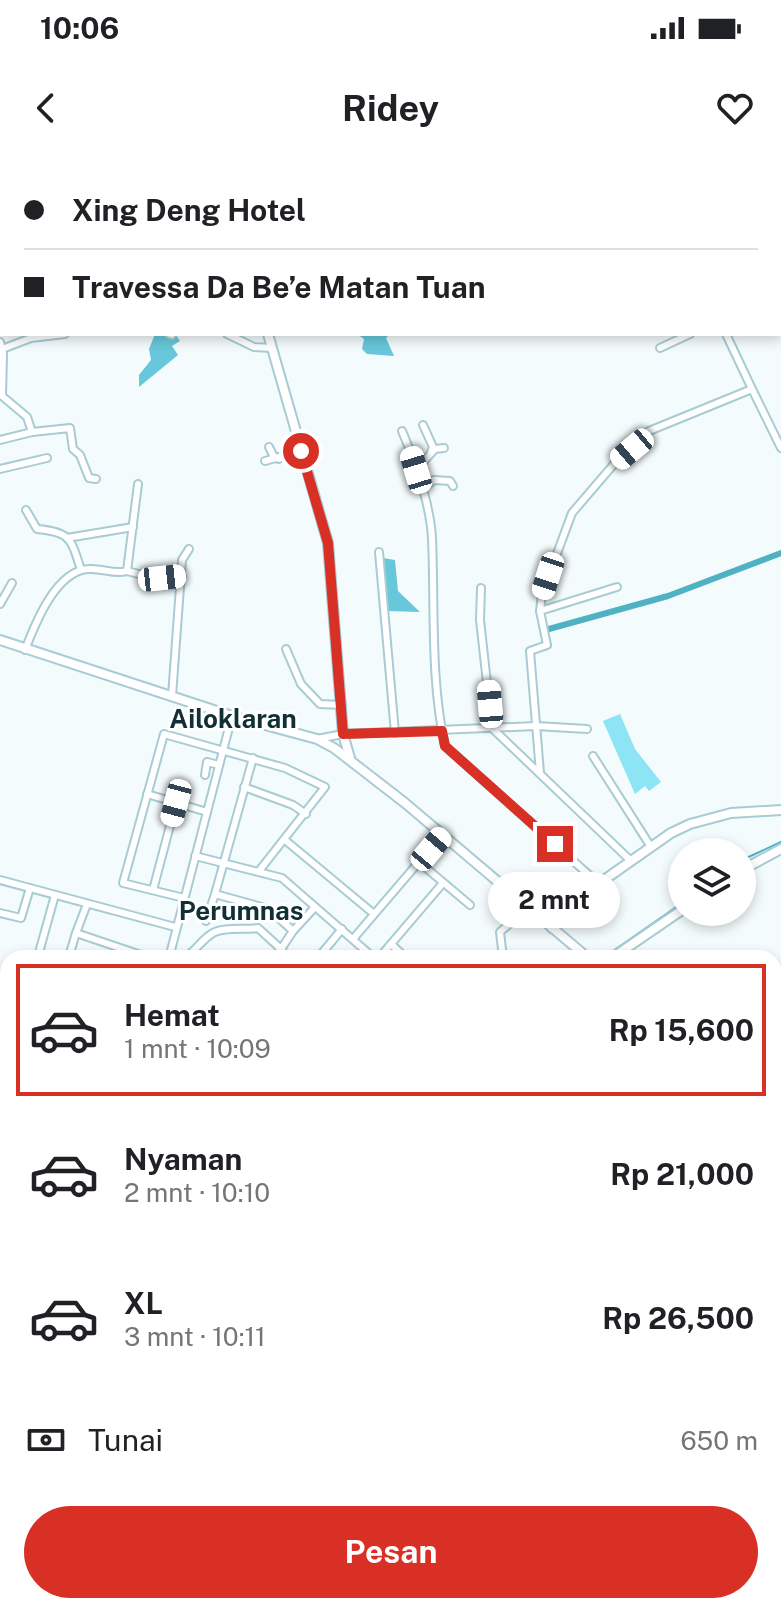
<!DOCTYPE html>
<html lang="id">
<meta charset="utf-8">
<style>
:root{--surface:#fff;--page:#f2f2f2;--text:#202124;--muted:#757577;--line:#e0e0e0;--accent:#d93025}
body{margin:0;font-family:"Public Sans",sans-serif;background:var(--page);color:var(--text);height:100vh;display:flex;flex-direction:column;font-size:30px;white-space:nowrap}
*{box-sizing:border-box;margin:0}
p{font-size:26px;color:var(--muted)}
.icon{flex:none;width:44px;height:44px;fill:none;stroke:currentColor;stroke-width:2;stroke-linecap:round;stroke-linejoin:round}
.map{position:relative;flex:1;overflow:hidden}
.panel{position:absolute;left:0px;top:790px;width:782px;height:664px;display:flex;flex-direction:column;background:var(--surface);border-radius:24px 24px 0 0;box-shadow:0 4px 12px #0003}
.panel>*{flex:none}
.hud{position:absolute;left:0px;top:0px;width:782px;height:176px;box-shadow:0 4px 12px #0003;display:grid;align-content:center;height:176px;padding:0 24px;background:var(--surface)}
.controls{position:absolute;left:668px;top:678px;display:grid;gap:16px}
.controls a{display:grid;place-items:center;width:88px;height:88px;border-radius:50%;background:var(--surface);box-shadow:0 4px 12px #0003;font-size:40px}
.end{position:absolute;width:36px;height:36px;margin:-18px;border:10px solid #d93025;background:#fff;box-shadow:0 0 0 4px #fff}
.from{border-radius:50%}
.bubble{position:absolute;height:56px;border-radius:28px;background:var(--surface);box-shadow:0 4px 12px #0003;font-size:26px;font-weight:700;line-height:56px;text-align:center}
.car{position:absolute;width:24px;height:48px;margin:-24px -12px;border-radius:10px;box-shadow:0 0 6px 2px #0007;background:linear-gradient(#fff 24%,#345 0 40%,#fff 0 76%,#345 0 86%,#fff 0)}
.hud b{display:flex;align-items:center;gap:28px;height:76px;font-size:30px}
.hud b+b{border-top:2px solid var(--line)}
.hud i{width:20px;height:20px;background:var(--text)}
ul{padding:14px 0 0;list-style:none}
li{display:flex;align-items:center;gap:24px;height:132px;margin:0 16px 12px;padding:0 8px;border:4px solid transparent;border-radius:0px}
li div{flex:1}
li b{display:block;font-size:30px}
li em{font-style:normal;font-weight:700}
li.current{border-color:var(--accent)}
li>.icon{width:72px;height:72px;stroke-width:1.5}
.pay{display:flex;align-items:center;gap:20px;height:88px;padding:0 24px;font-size:30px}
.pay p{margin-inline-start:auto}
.primary-button{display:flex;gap:16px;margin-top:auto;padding:16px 24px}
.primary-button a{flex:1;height:92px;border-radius:48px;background:var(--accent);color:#fff;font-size:32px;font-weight:700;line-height:92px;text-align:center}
.status{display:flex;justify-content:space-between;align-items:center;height:56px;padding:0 40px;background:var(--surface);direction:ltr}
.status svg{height:22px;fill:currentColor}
header{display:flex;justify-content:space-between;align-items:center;height:104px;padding:0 24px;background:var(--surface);font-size:36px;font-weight:700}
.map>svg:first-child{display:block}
.green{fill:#8de4f4}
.forest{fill:#66c8da}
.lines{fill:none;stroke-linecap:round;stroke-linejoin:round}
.stream{stroke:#4eb2c3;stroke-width:2}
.canal{stroke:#4eb2c3;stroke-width:6}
.river{stroke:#4eb2c3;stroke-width:10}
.street-casing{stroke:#a8ccd3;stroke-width:10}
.secondary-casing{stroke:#a8ccd3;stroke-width:12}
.street{stroke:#fff;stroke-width:6}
.secondary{stroke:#fff;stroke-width:8}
.route{stroke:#d93025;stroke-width:10}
.labels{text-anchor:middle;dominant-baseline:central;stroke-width:6;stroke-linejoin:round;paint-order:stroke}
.neighbourhood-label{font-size:26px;font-weight:bold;fill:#103036;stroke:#fff}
</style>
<div class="status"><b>10:06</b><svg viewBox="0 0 49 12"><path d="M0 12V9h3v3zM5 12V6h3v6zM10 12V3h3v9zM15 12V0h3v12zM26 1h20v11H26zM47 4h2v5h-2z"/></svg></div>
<header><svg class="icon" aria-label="back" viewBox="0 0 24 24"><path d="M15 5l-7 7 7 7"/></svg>Ridey<svg class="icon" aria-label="heart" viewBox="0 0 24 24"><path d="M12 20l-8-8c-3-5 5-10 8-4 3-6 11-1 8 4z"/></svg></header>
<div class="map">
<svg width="781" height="1454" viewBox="0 0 781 1454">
<rect width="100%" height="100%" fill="#f4fbfd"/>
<!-- green -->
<g class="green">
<polygon points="620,554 635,589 661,622 649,631 645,626 635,634 603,561"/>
<polygon points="774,1009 781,1021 781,1119 774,1121"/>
</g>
<!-- forest -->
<g class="forest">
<polygon points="353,0 618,0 610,2"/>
<polygon points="155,174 175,174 180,181 172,186 178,195 139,227 139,215 151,200 149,189"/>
<polygon points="357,174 390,174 386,178 394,196 367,194 362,189 364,179"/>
<polygon points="383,398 395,400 398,431 420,452 388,451"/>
</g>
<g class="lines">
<!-- stream -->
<g class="stream">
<polyline points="742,700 781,682"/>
<polyline points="603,798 682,743"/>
<polyline points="778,1454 781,1453"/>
</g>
<!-- canal -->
<polyline class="canal" points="549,469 668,436 781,393"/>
<!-- river -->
<polyline class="river" points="0,1108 8,1105"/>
<defs>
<g id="street">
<polyline points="253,0 274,2"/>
<polyline points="637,0 638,2"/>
<polyline points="718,0 719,2"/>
<polyline points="23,2 24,0"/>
<polyline points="0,56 2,56"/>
<polyline points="0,80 2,73"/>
<polyline points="780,160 781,160"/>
<polyline points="169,174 172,175"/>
<polyline points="227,174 254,187 272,188"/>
<polyline points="0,182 3,194 2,236 27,257 32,272 0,280"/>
<polyline points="660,188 690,174"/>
<polyline points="2,189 31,178 65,174"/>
<polyline points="752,229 781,288"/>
<polyline points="423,265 433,287 431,292"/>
<path d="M 402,271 C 416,304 430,342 432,378 C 435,446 430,518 445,586 L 599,724"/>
<polyline points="32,272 70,268 73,289 80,295 89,318 96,319"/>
<polyline points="269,287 274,297 279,299"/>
<polyline points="265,301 301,291"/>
<polyline points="0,309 47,298"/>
<polyline points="416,310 435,289 444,288"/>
<polyline points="422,329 434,320 450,321 453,326"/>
<path d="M 26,350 L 37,369 C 71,372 71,379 81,410"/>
<polyline points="67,378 133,367"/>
<polyline points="379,392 395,573"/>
<polyline points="127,411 154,418 182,416"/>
<polyline points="481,428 480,460 492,568 631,701"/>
<polyline points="0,444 12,423"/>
<polyline points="540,451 617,427"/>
<polyline points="286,489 301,524 320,544 342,545"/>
<path d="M 25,490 C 35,464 56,410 89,409 C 103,408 114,415 127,411 L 138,324"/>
<polyline points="172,536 182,400 189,389"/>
<polyline points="317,579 343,574 536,566 587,569"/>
<polyline points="593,596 651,687"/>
<polyline points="253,598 215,734 269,749 293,771 315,747"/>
<polyline points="540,613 530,491 547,485 540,451 542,434 572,353 614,304 649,271 752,229 726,174"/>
<polyline points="205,615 207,602 219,605"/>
<polyline points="244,627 293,645 306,654"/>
<polyline points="147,634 207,652"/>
<polyline points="285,680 374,754"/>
<polyline points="195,696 282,718 374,798"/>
<polyline points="419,702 470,745"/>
<polyline points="0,720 175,767"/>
<polyline points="153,730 176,643"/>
<polyline points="184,738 123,723 164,574 285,608 325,627 259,711"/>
<polyline points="87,744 76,773 150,798"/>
<polyline points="0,753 21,758 30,728"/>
<polyline points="206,761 215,734"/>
<polyline points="353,779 442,675"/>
<polyline points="391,784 406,798"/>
<polyline points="70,793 76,773"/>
<polyline points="38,796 55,735"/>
<polyline points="169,798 232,556"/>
<path d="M 184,798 C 196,791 202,779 213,773 C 223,767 245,770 258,768 L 281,789 L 273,798"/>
<polyline points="288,798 281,789 293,771"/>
<polyline points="318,798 342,769"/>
<polyline points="379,798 443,723"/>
<polyline points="503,798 500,772 529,747"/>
<polyline points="774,879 781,876"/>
<polyline points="774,921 781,913"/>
<polyline points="0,968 8,956"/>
<polyline points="0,1086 8,1085"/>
<polyline points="0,1274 8,1276"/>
<polyline points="774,1305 781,1308"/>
<polyline points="774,1404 776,1403"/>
<polyline points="0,1445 9,1454"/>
<polyline points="255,1446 270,1454"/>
<polyline points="286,1446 288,1454"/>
<polyline points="493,1446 497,1454"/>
<polyline points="604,1446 607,1454"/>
<polyline points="447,1454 455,1446"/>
</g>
<g id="secondary">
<polyline points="213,0 214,2"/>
<polyline points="226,0 227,2"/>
<polyline points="0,120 2,119"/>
<polyline points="268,174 328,383 343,574 350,598"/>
<polyline points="0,480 232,556 317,579 334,588 405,643 588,798"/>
<polyline points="742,710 781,689"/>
<polyline points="532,749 564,748 671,673 690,664 731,653 781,650"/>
<polyline points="552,768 564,748"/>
<polyline points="612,798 682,750"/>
<polyline points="774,961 781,968"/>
<polyline points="0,1121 8,1117"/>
<polyline points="774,1133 781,1130"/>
<polyline points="663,1454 665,1446"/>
</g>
</defs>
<!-- street casing -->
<use href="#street" class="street-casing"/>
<!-- secondary casing -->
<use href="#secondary" class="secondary-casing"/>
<!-- street -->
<use href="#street" class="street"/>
<!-- secondary -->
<use href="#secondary" class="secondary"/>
</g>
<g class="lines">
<!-- route -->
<polyline class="route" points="301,291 328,383 343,574 442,571 445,586 555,684"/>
</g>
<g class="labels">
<!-- neighbourhood labels -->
<g class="neighbourhood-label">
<text x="233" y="558">Ailoklaran</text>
<text x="241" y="750">Perumnas</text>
</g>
</g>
</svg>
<div class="controls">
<a><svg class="icon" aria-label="layers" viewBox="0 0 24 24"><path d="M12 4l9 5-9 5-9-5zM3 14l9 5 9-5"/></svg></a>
</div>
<i class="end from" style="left:301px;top:291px"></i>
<i class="end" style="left:555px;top:684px"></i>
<div class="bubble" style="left:488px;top:712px;width:132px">2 mnt</div>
<i class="car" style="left:632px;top:289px;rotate:230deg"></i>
<i class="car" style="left:416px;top:310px;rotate:343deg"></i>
<i class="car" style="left:548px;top:416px;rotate:198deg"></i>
<i class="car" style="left:162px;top:418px;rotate:84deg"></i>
<i class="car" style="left:490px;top:544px;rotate:355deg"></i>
<i class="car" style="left:176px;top:643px;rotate:195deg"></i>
<i class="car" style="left:431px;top:689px;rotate:40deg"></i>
<div class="hud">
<b><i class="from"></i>Xing Deng Hotel</b>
<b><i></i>Travessa Da Be’e Matan Tuan</b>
</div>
<section class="panel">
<ul>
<li class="current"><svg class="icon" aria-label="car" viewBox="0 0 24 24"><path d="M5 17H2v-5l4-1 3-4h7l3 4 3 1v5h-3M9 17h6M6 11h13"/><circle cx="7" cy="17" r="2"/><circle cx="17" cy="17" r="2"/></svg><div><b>Hemat</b><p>1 mnt · 10:09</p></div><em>Rp 15,600</em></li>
<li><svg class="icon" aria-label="car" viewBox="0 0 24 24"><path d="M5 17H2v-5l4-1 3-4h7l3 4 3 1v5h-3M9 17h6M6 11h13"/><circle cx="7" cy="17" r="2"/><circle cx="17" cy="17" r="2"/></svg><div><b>Nyaman</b><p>2 mnt · 10:10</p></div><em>Rp 21,000</em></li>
<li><svg class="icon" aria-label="car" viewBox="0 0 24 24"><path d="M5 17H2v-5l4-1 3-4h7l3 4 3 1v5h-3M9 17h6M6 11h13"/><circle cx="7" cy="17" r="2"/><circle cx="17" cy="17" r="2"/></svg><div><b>XL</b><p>3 mnt · 10:11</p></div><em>Rp 26,500</em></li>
</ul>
<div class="pay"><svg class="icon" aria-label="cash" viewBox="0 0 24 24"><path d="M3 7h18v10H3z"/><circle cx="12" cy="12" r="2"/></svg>Tunai<p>650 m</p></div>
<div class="primary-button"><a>Pesan</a></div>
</section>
</div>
